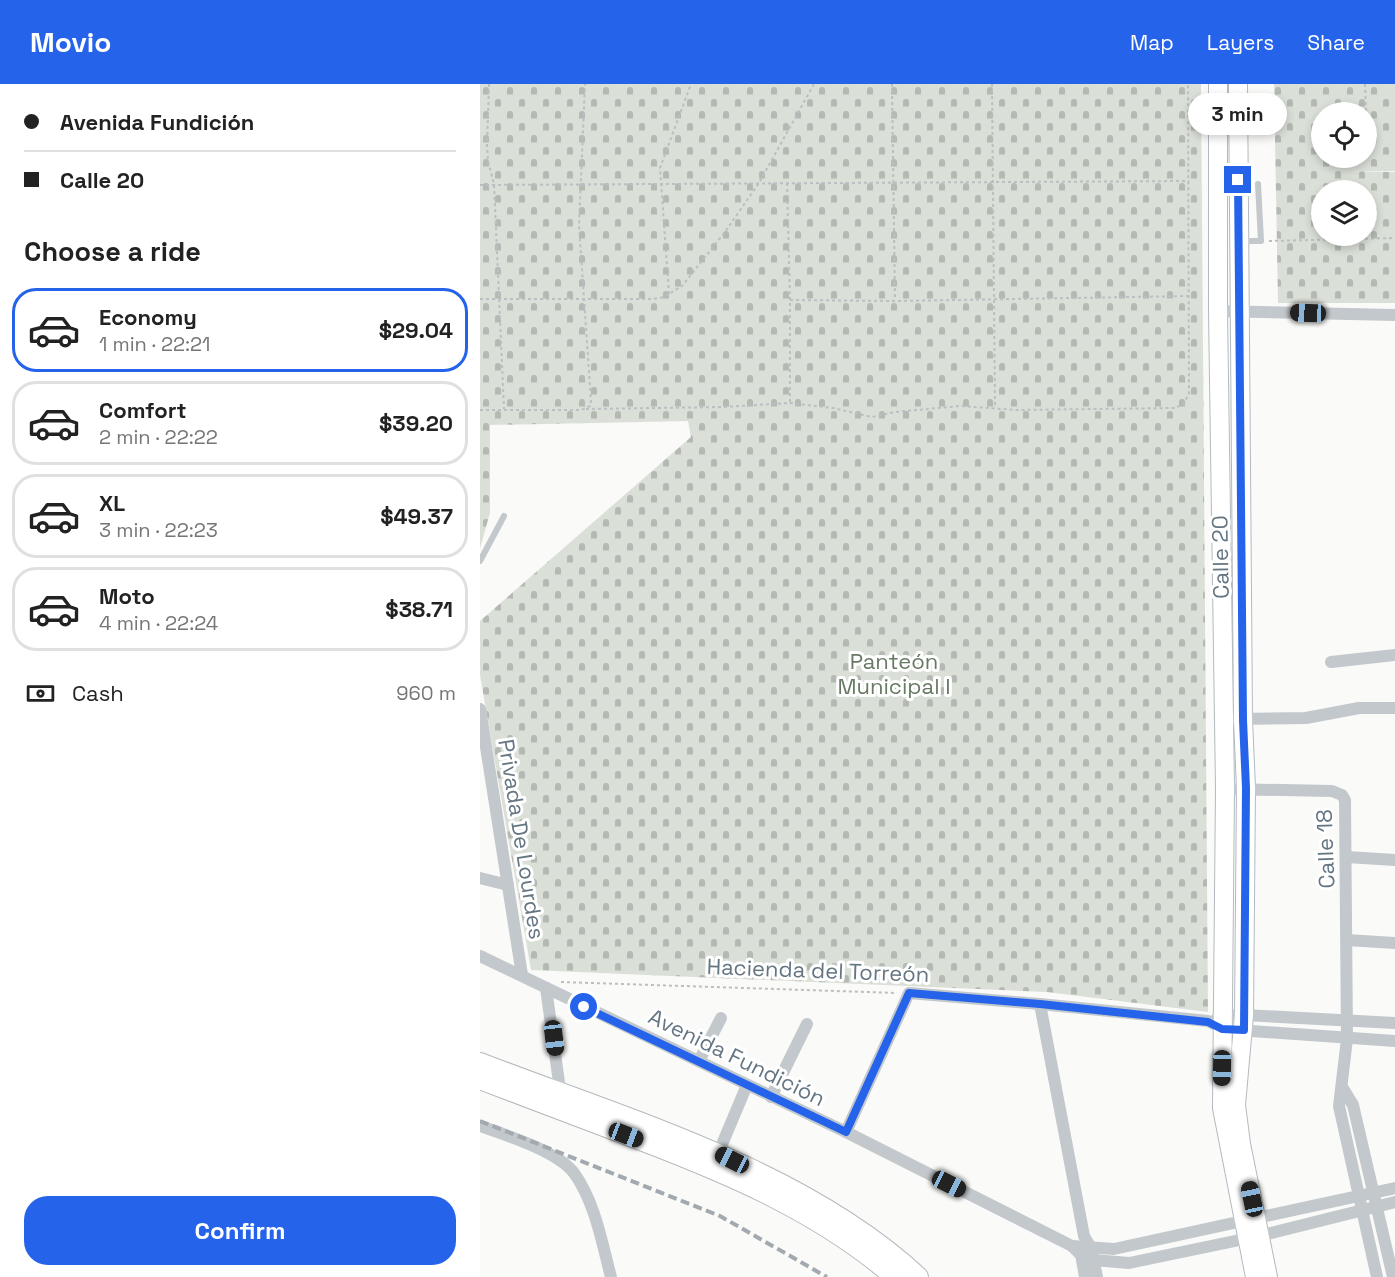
<!DOCTYPE html>
<meta charset="utf-8">
<style>
:root{--surface:#fff;--page:#f6f6f6;--text:#222;--muted:#767676;--line:#e0e0e0;--accent:#2563eb}
body{margin:0;font-family:"Space Grotesk",sans-serif;background:var(--page);color:var(--text);height:100vh;display:flex;flex-direction:column;font-size:22px;white-space:nowrap}
*{box-sizing:border-box;margin:0}
p{font-size:20px;color:var(--muted)}
.icon{flex:none;width:33px;height:33px;fill:none;stroke:currentColor;stroke-width:2;stroke-linecap:round;stroke-linejoin:round}
.map{position:relative;flex:1;overflow:hidden}
.details{display:flex;flex-direction:column;background:var(--surface);width:480px}
.details>*{flex:none}
.hud{display:grid;align-content:center;height:132px;padding:0 24px;background:var(--surface)}
.tools{position:absolute;left:831px;top:18px;display:grid;gap:12px}
.tools a{display:grid;place-items:center;width:66px;height:66px;border-radius:50%;background:var(--surface);box-shadow:0 3px 9px #0003;font-size:30px}
.end{position:absolute;width:27px;height:27px;margin:-14px;border:8px solid #2563eb;background:#fff;box-shadow:0 0 0 3px #fff}
.from{border-radius:50%}
.bubble{position:absolute;height:42px;border-radius:21px;background:var(--surface);box-shadow:0 3px 9px #0003;font-size:20px;font-weight:800;line-height:42px;text-align:center}
.car{position:absolute;width:18px;height:36px;margin:-18px -9px;border-radius:8px;box-shadow:0 0 4px 2px #0007;background:linear-gradient(#222 24%,#8ab4d8 0 40%,#222 0 76%,#8ab4d8 0 86%,#222 0)}
.hud b{display:flex;align-items:center;gap:21px;height:57px;font-size:22px}
.hud b+b{border-top:2px solid var(--line)}
.hud i{width:15px;height:15px;background:var(--text)}
ul{padding:0;list-style:none}
li{display:flex;align-items:center;gap:18px;height:84px;margin:0 12px 9px;padding:0 12px;border:3px solid var(--line);border-radius:24px}
li div{flex:1}
li b{display:block;font-size:22px}
li em{font-style:normal;font-weight:800}
li.selected{border-color:var(--accent)}
li>.icon{width:54px;height:54px;stroke-width:1.5}
h2{padding:0 24px;font-size:27px;line-height:72px}
.pay{display:flex;align-items:center;gap:15px;height:66px;padding:0 24px;font-size:22px}
.pay p{margin-inline-start:auto}
.primary-button{display:flex;gap:12px;margin-top:auto;padding:12px 24px}
.primary-button a{flex:1;height:69px;border-radius:24px;background:var(--accent);color:#fff;font-size:24px;font-weight:800;line-height:69px;text-align:center}
header{display:flex;align-items:center;gap:36px;box-sizing:border-box;height:84px;padding:0 30px;background:var(--accent);color:#fff}
header strong{font-size:28px}
nav{display:flex;gap:33px;margin-inline-start:auto;font-size:21px}
main{display:flex;flex:1;min-height:0}
.map>svg:first-child{display:block}
.cemetery{fill:url(#cemetery-stones);fill-rule:evenodd}
.lines{fill:none;stroke-linecap:round;stroke-linejoin:round}
.secondary-casing{stroke:#b3babf;stroke-width:20}
.primary-casing{stroke:#b5babe;stroke-width:22}
.path{stroke:#bbbfc2;stroke-width:2;stroke-dasharray:3 3;stroke-linecap:butt}
.lane{stroke:#c3c8cc;stroke-width:6}
.street{stroke:#c3c8cc;stroke-width:12}
.secondary{stroke:#fff;stroke-width:18}
.primary{stroke:#fff;stroke-width:20}
.rail{stroke:#a2aab0;stroke-width:4;stroke-dasharray:9 4.5;stroke-linecap:butt}
.route{stroke:#2563eb;stroke-width:8}
.labels{text-anchor:middle;dominant-baseline:central;stroke-width:6;stroke-linejoin:round;paint-order:stroke}
.street-label{font-size:22px;fill:#657683;stroke:#fff}
.park-label{font-size:22px;fill:#687a64;stroke:#fff}
</style>
<header>
<strong>Movio</strong>
<nav><a>Map</a><a>Layers</a><a>Share</a></nav>
</header>
<main>
<section class="details">
<div class="hud">
<b><i class="from"></i>Avenida Fundición</b>
<b><i></i>Calle 20</b>
</div>
<h2>Choose a ride</h2>
<ul>
<li class="selected"><svg class="icon" aria-label="car" viewBox="0 0 24 24"><path d="M5 17H2v-5l4-1 3-4h7l3 4 3 1v5h-3M9 17h6M6 11h13"/><circle cx="7" cy="17" r="2"/><circle cx="17" cy="17" r="2"/></svg><div><b>Economy</b><p>1 min · 22:21</p></div><em>$29.04</em></li>
<li><svg class="icon" aria-label="car" viewBox="0 0 24 24"><path d="M5 17H2v-5l4-1 3-4h7l3 4 3 1v5h-3M9 17h6M6 11h13"/><circle cx="7" cy="17" r="2"/><circle cx="17" cy="17" r="2"/></svg><div><b>Comfort</b><p>2 min · 22:22</p></div><em>$39.20</em></li>
<li><svg class="icon" aria-label="car" viewBox="0 0 24 24"><path d="M5 17H2v-5l4-1 3-4h7l3 4 3 1v5h-3M9 17h6M6 11h13"/><circle cx="7" cy="17" r="2"/><circle cx="17" cy="17" r="2"/></svg><div><b>XL</b><p>3 min · 22:23</p></div><em>$49.37</em></li>
<li><svg class="icon" aria-label="car" viewBox="0 0 24 24"><path d="M5 17H2v-5l4-1 3-4h7l3 4 3 1v5h-3M9 17h6M6 11h13"/><circle cx="7" cy="17" r="2"/><circle cx="17" cy="17" r="2"/></svg><div><b>Moto</b><p>4 min · 22:24</p></div><em>$38.71</em></li>
</ul>
<div class="pay"><svg class="icon" aria-label="cash" viewBox="0 0 24 24"><path d="M3 7h18v10H3z"/><circle cx="12" cy="12" r="2"/></svg>Cash<p>960 m</p></div>
<div class="primary-button"><a>Confirm</a></div>
</section>
<div class="map">
<svg width="915" height="1193" viewBox="0 0 915 1193">
<defs>
<pattern id="cemetery-stones" width="16" height="16" patternUnits="userSpaceOnUse" patternTransform="scale(1.5)"><rect width="16" height="16" fill="#dadfd7"/><path d="M2 7V4a2 2 0 0 1 4 0v3zM10 15v-3a2 2 0 0 1 4 0v3z" fill="#b4b9b4"/></pattern>
</defs>
<rect width="100%" height="100%" fill="#fafaf8"/>
<!-- cemetery -->
<g class="cemetery">
<polygon points="0,0 721,0 728,928 567,908 51,886 0,591 0,537 211,353 208,337 10,341 10,429 0,464"/>
<path d="M 794,0 L 915,0 L 915,87 L 867,87 L 915,88 L 915,219 L 798,219 ZM 842,28 L 886,28 L 886,74 L 842,74 ZM 886,106 L 886,152 L 842,152 L 842,106 Z"/>
</g>
<g class="lines">
<defs>
<g id="secondary">
<polyline points="738,0 738,227 745,705 742,1024 775,1193"/>
<polyline points="758,0 763,636 766,704 764,931 756,1021 761,1060 788,1193"/>
</g>
<g id="primary">
<path d="M 0,979 C 145,1035 323,1086 438,1193"/>
<path d="M 0,995 C 53,1015 106,1035 158,1055 C 250,1090 340,1128 415,1193"/>
</g>
</defs>
<!-- secondary casing -->
<use href="#secondary" class="secondary-casing"/>
<!-- primary casing -->
<use href="#primary" class="primary-casing"/>
<!-- path -->
<g class="path">
<polyline points="9,0 7,62 8,77 14,100 24,325"/>
<polyline points="412,0 415,216"/>
<polyline points="512,0 515,324"/>
<polyline points="885,0 886,28"/>
<polyline points="886,54 887,74"/>
<polyline points="307,99 310,216 310,318"/>
<polyline points="0,101 709,97"/>
<polyline points="789,157 915,154"/>
<polyline points="189,210 180,84 211,0"/>
<polyline points="0,215 172,215 184,213 202,202 245,148 279,99 334,0"/>
<polyline points="310,216 415,217 709,212"/>
<polyline points="106,325 243,323 310,319 353,324 392,333 415,328 480,322 536,326 695,324 704,320 709,309 708,0"/>
<polyline points="0,326 101,326 110,322 111,317 99,141 105,0"/>
<polyline points="81,898 417,909"/>
</g>
<!-- lane -->
<g class="lane">
<polyline points="761,157 781,157 778,100"/>
<polyline points="0,477 24,432"/>
</g>
<!-- street -->
<g class="street">
<polyline points="738,227 915,231"/>
<polyline points="851,578 915,571"/>
<polyline points="0,625 42,891"/>
<polyline points="755,635 826,634 879,624 915,624"/>
<polyline points="745,705 852,707 862,711 865,716 867,955 859,1022 897,1193"/>
<polyline points="867,773 915,776"/>
<polyline points="0,794 28,801"/>
<polyline points="867,856 915,859"/>
<polyline points="0,872 366,1048 592,1162 601,1171 613,1176 649,1179 779,1152 915,1118"/>
<polyline points="66,904 81,1013"/>
<polyline points="560,920 604,1152 611,1164 617,1193"/>
<polyline points="737,934 744,931 764,931 915,939"/>
<polyline points="219,977 241,934"/>
<polyline points="862,1003 873,1021 913,1193"/>
<polyline points="291,1013 327,940"/>
<path d="M 0,1042 C 26,1051 77,1067 94,1089 C 115,1118 122,1159 131,1193"/>
<polyline points="366,1048 429,909 560,920 728,937 743,945 915,957"/>
<polyline points="235,1077 267,1001"/>
<polyline points="592,1162 634,1165 915,1104"/>
<polyline points="600,1165 605,1193"/>
</g>
<!-- secondary -->
<use href="#secondary" class="secondary"/>
<!-- primary -->
<use href="#primary" class="primary"/>
<!-- rail -->
<polyline class="rail" points="0,1037 240,1132 347,1193"/>
</g>
<g class="lines">
<!-- route -->
<polyline class="route" points="104,923 366,1048 429,909 560,920 728,938 742,945 764,946 766,704 763,636 758,96"/>
</g>
<g class="labels">
<!-- street labels -->
<g class="street-label">
<text transform="translate(740 473) rotate(-91)">Calle 20</text>
<text transform="translate(42 755) rotate(81)">Privada De Lourdes</text>
<text transform="translate(845 765) rotate(-92)">Calle 18</text>
<text transform="translate(338 886) rotate(2)">Hacienda del Torreón</text>
<text transform="translate(257 973) rotate(26)">Avenida Fundición</text>
</g>
<!-- park labels -->
<g class="park-label">
<text x="414" y="577">Panteón<tspan x="414" dy="25">Municipal I</tspan></text>
</g>
</g>
</svg>
<div class="tools">
<a><svg class="icon" aria-label="locate" viewBox="0 0 24 24"><circle cx="12" cy="12" r="6"/><path d="M12 2v4M12 18v4M2 12h4M18 12h4"/></svg></a>
<a><svg class="icon" aria-label="layers" viewBox="0 0 24 24"><path d="M12 4l9 5-9 5-9-5zM3 14l9 5 9-5"/></svg></a>
</div>
<i class="end from" style="left:104px;top:923px"></i>
<i class="end" style="left:758px;top:96px"></i>
<div class="bubble" style="left:708px;top:9px;width:99px">3 min</div>
<i class="car" style="left:828px;top:229px;rotate:272deg"></i>
<i class="car" style="left:74px;top:954px;rotate:173deg"></i>
<i class="car" style="left:742px;top:984px;rotate:181deg"></i>
<i class="car" style="left:146px;top:1051px;rotate:111deg"></i>
<i class="car" style="left:252px;top:1076px;rotate:297deg"></i>
<i class="car" style="left:469px;top:1100px;rotate:117deg"></i>
<i class="car" style="left:772px;top:1115px;rotate:348deg"></i>
</div>
</main>
